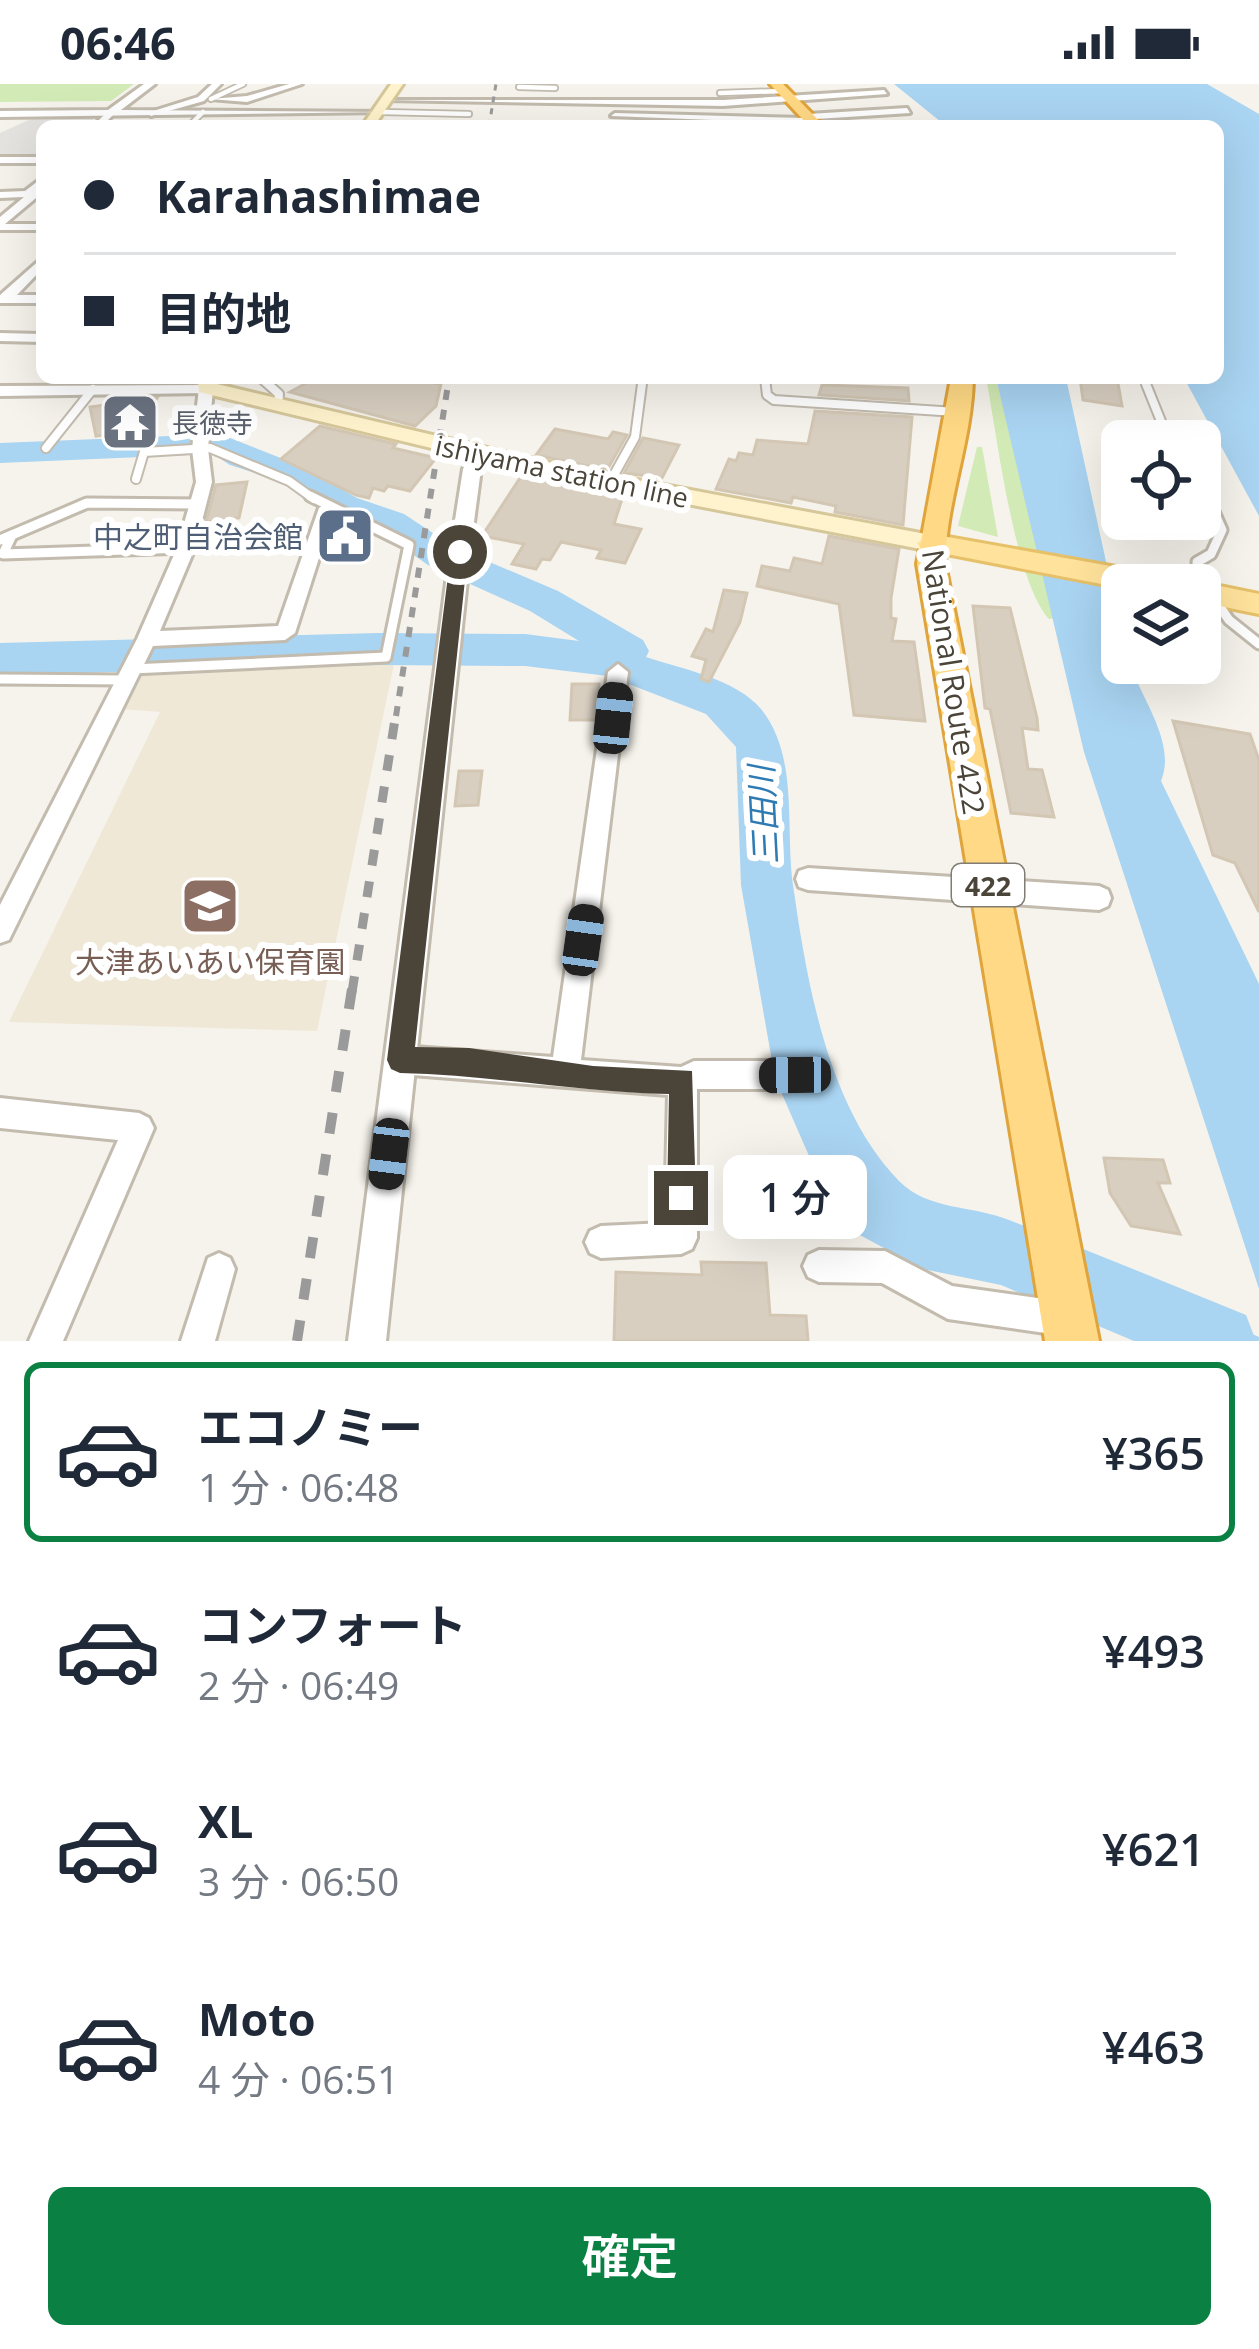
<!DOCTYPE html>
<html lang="ja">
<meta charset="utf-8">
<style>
:root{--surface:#fff;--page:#f2f2f3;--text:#1f2937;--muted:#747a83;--line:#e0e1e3;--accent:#0b8043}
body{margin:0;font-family:"Open Sans","Noto Sans JP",sans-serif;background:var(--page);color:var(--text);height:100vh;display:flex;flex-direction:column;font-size:45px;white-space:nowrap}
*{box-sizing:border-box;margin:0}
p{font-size:39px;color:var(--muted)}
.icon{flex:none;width:66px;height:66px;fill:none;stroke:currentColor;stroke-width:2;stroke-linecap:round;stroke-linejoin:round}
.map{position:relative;height:1257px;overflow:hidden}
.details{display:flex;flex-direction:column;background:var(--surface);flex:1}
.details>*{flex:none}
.hud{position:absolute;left:36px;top:36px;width:1188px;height:264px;border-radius:18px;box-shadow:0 12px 48px #0002;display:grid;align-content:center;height:264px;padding:0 48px;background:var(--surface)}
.controls{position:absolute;left:1101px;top:336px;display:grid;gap:24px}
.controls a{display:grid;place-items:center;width:120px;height:120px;border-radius:18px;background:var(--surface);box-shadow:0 12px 48px #0002;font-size:60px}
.end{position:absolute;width:54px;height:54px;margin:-27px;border:15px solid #4b4439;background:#fff;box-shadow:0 0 0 6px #fff}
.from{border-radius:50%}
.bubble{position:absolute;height:84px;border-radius:18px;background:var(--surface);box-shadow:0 12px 48px #0002;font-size:39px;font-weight:600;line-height:84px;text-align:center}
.car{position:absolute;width:36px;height:72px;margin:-36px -18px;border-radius:15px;box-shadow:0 0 9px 3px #0007;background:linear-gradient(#222 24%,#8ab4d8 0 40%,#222 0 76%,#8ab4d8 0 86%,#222 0)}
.hud b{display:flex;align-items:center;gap:42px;height:114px;font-size:45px}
.hud b+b{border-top:3px solid var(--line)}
.hud i{width:30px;height:30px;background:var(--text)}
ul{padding:21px 0 0;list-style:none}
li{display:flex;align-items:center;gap:36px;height:180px;margin:0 24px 18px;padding:0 24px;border:6px solid transparent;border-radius:18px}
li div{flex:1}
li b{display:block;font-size:45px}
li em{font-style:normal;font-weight:600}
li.on{border-color:var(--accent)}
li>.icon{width:108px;height:108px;stroke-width:1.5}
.button{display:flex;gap:24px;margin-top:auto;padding:24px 48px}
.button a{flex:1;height:138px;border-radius:18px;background:var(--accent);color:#fff;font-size:48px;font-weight:600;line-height:138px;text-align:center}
.status{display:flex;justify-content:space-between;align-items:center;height:84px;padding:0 60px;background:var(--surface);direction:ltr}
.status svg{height:33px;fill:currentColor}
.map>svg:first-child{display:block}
.education{fill:#efe8d6}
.green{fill:#d2eab5}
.parking{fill:#e5e3e0}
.water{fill:#a9d4f2}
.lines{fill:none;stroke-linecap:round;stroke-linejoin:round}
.river{fill:#a9d4f2;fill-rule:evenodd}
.building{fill:#d8cfc1;stroke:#d3c7b4;stroke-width:3}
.service-far2-casing{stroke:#c2bbae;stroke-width:8}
.service-far1-casing{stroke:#c2bbae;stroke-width:12}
.service-casing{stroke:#c2bbae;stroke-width:15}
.minor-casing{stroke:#c2bbae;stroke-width:6}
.tertiary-casing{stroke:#c2bbae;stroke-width:6}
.secondary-casing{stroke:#d6c79b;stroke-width:6}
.primary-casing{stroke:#e6c16a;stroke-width:6}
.trunk-casing{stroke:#e0a43c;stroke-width:6}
.service-far2{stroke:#fff;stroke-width:4.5}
.service-far1{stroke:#fff;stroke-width:8}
.service{stroke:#fff;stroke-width:9}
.minor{fill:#fff;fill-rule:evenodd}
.tertiary{fill:#fff;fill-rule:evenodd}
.secondary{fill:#fff3cd;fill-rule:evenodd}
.primary{fill:#ffe39c;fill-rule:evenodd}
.trunk{fill:#ffd985;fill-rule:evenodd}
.rail-far3{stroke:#9a9a9a;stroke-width:3;stroke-dasharray:6 6;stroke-linecap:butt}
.rail-far2{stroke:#9a9a9a;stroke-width:6;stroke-dasharray:10 10;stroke-linecap:butt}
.rail-far1{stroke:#9a9a9a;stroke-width:9;stroke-dasharray:16 16;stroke-linecap:butt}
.rail{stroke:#9a9a9a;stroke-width:10;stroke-dasharray:21 21;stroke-linecap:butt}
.route{fill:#4b4439}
.labels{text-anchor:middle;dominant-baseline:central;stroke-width:12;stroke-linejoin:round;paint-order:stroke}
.far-worship-label{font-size:27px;fill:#5b616d;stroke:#fff;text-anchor:start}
.far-street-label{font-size:27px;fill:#4b4439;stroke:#fff}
.shield{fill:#fff;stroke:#817c74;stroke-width:3}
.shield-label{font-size:27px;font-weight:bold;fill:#4b4439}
.service-label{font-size:30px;fill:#4e5e75;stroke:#fff;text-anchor:end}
.street-label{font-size:30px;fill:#4b4439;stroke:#fff}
.education-label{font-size:30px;fill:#785e54;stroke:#fff}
.water-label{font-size:33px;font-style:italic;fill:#2e7ab2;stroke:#fff}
</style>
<div class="status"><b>06:46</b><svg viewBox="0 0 49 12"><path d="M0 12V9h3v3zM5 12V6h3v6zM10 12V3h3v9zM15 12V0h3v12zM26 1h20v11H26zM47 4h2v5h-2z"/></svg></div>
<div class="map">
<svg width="1259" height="1257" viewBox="0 0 1259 1257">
<rect width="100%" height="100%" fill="#f6f3ec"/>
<!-- education -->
<polygon class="education" points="394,580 317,947 9,938 160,628 121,625 141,586"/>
<!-- green -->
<g class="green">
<polygon points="0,0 134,0 111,17 0,18"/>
<path d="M 986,294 L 996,294 L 1056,534 L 1049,535 C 1014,497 997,349 986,294 Z"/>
<polygon points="977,363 982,363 998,453 958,442"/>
</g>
<!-- parking -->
<polygon class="parking" points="31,35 94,35 86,42 42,42 42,74 0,74 0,49"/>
<!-- water -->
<g class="water">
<polygon points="894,0 1207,0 1259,30 1259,432 1184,294 1218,294 1218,42 946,42"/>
<path d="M 996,294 L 1066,294 L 1122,551 L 1122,579 L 1130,579 C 1140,613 1177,659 1161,697 L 1259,900 L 1259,1205 L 1084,668 Z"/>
<polygon points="1105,1185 1259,1253 1259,1257 1188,1257 1134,1233 1118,1232"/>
</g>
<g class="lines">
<!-- river -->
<path class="river" d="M 220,350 L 301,382 L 357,414 L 404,430 L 454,463 L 558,507 L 643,556 L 649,567 L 646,573 C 682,585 736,595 761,625 C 799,672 785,743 793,801 C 807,899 828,1024 899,1097 C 929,1127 972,1121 1009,1136 C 1088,1166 1167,1199 1246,1231 L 1256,1257 L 1134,1257 L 1001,1201 L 923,1185 L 856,1149 L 827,1113 L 775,994 L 741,801 L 736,663 L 706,630 L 608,592 L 525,582 L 379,581 L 0,591 L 0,559 L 379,549 L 525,550 L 579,557 L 530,527 L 428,481 L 378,446 L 331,430 L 277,396 L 230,381 L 213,370 L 0,379 L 0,359 Z"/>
</g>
<!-- building -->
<g class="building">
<polygon points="316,294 406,294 441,300 436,322 415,342 290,308"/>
<polygon points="1080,294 1117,294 1122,322 1083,316"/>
<polygon points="822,301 908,304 909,317 819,311"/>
<polygon points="157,314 136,347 96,352 90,323"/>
<polygon points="815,327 912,333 903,441 835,428 836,422 793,413 791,419 716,405 729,375 736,377 739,369 753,371 757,356 808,360"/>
<polygon points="320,342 396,360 393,364 436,374 410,407 388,402 384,407 373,404 369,414 356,411 281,375"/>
<polygon points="555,345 608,355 613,348 627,351 607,386 536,371"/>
<polygon points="643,354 679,361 662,394 624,389"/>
<polygon points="522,391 623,412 614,440 641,445 625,479 597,474 601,466 561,458 550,476 542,475 536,485 512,480 524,460 482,452"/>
<polygon points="247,398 239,434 206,438 216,401"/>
<polygon points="829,452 899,465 891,514 891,534 896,535 892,557 914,558 925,637 854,631 839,520 757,502 762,482 790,487 794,474 822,480"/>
<polygon points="724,506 747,509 740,538 709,598 701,595 706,576 692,572 706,545 713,548"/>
<polygon points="973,522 1010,524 1037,634 1038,646 1022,644 1028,685 1042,686 1054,733 1011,729 990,625 985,624"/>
<polygon points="572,600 599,600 597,636 570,636"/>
<polygon points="1173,637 1250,650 1259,676 1259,828 1235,779 1213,771"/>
<polygon points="459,687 482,687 478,721 455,722"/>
<polygon points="1104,1074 1163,1076 1170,1099 1158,1099 1180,1150 1131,1142 1110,1109"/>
<polygon points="701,1178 766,1179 770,1231 806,1232 808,1257 614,1257 616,1188 702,1191"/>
</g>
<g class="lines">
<defs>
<g id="service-far2">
<polyline points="519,3 555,4"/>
<polyline points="720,9 783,7"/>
<polyline points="211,15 243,0"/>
<polyline points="382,28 469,30"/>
<polyline points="189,42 203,28"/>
</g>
<g id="service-far1">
<polyline points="261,294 279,310 278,322"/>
<polyline points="765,294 767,311 774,316 956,328"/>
<polyline points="1146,300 1169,357"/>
<polyline points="46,364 93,305"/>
<polyline points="136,395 144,368 210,364 289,397 314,415"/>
<polyline points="1200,395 1209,415"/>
<polyline points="610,398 635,353 642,300"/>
</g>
<g id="service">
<polyline points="12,451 3,470 186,464"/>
<polyline points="0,456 87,419 198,420"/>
<polyline points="1198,501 1197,478 1211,470 1222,446 1207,412"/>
<polyline points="1213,513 1229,536 1259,560"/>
<polyline points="132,585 386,573 409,461 310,412"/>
<polyline points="0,595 126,596"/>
</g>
<g id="minor">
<polygon points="212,0 221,0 204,17 151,32 147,29 198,13"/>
<polygon points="289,0 302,0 247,18 210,15 247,12"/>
<polygon points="884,6 887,10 723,22 384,16 723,16"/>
<polygon points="907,24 910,29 816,35 813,40 611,32 615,29 804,34 808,30"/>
<polygon points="108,27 115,29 102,42 93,42"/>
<rect x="0" y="73" width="42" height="6"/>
<polygon points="42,94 36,114 5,140 42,140 42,146 0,146 0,133 24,113 0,114 0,108 25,107"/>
<polygon points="42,174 42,185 17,211 42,211 42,219 0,219 0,211"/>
<polygon points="0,249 42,250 42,258 0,257"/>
<polygon points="206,300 213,304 208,365 212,398 195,464 160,547 278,542 319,424 327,419 333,420 335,424 295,549 285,556 153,562 9,856 0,859 0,821 137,555 177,464 196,398 192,365 199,304"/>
<polygon points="618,580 628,588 581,976 681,983 694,977 795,977 805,981 809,991 805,1001 795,1005 697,1005 697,1154 692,1165 681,1170 601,1174 590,1169 585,1158 590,1147 601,1142 665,1139 668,1011 400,990 390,986 386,976 390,966 400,962 553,973 608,588"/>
<polygon points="808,784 1099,802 1108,806 1111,814 1108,822 1099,826 808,806 799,803 796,795 799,787"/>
<polygon points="0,1014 139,1029 149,1034 154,1044 63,1257 29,1257 118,1056 0,1044"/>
<polygon points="819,1166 885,1167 952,1202 1066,1218 1078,1223 1083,1235 1078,1247 1066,1252 948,1235 882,1199 819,1198 808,1193 803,1182 808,1171"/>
<polygon points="219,1169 230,1174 235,1185 215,1257 181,1257 208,1174"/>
</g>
<g id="tertiary">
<polygon points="144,0 155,0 121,26 387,28 0,33 0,27 108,26"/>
<polygon points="212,301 212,307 206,309 0,312 0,302"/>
<polygon points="479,366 488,371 481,385 470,468 386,1257 348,1257 450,468 463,385 473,367"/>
</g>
<g id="secondary">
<polygon points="391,0 403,0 374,42 362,42"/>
<polygon points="198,294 218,294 217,300 568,383 931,451 944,459 931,467 568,397 199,308"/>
</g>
<g id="primary">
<polygon points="931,450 1161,491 1175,501 1122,504 921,465 917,459"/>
<polygon points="1200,498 1259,510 1259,530 1200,518 1200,501 1190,501"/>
</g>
<g id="trunk">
<polygon points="770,0 783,0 824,42 809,42"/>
<path d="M 951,294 L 973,294 C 972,357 946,416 945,480 L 1099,1257 L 1045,1257 L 917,480 Z"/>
</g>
</defs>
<!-- service-far2 casing -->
<use href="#service-far2" class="service-far2-casing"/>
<!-- service-far1 casing -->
<use href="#service-far1" class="service-far1-casing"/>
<!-- service casing -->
<use href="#service" class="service-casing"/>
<!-- minor casing -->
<use href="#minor" class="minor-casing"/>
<!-- tertiary casing -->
<use href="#tertiary" class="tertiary-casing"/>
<!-- secondary casing -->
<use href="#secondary" class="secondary-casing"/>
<!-- primary casing -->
<use href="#primary" class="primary-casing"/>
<!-- trunk casing -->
<use href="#trunk" class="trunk-casing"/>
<!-- service-far2 -->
<use href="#service-far2" class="service-far2"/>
<!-- service-far1 -->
<use href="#service-far1" class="service-far1"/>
<!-- service -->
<use href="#service" class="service"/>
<!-- minor -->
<use href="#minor" class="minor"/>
<!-- tertiary -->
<use href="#tertiary" class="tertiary"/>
<!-- secondary -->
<use href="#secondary" class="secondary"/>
<!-- primary -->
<use href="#primary" class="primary"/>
<!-- trunk -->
<use href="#trunk" class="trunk"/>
<!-- rail-far3 -->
<polyline class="rail-far3" points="489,42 496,0"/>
<!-- rail-far2 -->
<polyline class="rail-far2" points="396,632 449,294"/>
<!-- rail-far1 -->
<polyline class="rail-far1" points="352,908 396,629"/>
<!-- rail -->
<polyline class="rail" points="297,1257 352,905"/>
</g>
<!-- route -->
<path class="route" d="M 460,462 L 468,468 L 415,963 L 469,964 L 593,982 L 692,987 L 696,1114 L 691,1125 L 681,1129 L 671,1125 L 667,1114 L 669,1010 C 579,1008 491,991 400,989 L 391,985 L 387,976 L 451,468 Z"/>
<!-- icons -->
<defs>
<symbol id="temple-square" viewBox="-11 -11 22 22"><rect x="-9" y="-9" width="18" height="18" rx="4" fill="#6b7280" stroke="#fff"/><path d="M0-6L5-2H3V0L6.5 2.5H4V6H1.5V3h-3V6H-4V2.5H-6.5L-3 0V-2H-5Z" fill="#fff"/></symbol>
<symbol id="civic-square" viewBox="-11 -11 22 22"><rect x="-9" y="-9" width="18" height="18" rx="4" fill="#5c6f8a" stroke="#fff"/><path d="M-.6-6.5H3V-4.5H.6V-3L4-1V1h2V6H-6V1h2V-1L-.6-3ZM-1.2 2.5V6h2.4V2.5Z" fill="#fff"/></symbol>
<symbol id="school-square" viewBox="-11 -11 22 22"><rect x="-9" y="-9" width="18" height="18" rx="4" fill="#8d6e63" stroke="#fff"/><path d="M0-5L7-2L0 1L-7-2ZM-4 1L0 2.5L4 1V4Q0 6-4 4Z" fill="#fff"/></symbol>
</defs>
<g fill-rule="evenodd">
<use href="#temple-square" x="97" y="305" width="66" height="66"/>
<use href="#civic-square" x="312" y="419" width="66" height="66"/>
<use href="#school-square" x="177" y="789" width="66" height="66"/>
</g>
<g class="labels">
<!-- far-worship labels -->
<g class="far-worship-label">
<text x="172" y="338">長徳寺</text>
</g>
<!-- far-street labels -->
<g class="far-street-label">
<text transform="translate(562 387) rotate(12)">ishiyama station line</text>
</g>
<!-- shield labels -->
<rect class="shield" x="952" y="780" width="72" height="42" rx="9"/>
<g class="shield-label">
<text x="988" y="801">422</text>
</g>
<!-- service labels -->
<g class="service-label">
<text x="303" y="452">中之町自治会館</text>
</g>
<!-- street labels -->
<g class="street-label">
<text transform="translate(954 598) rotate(81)">National Route 422</text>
</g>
<!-- education labels -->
<g class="education-label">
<text x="210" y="877">大津あいあい保育園</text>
</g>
<!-- water labels -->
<g class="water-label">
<text transform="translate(763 731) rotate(-93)">三田川</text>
</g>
</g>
</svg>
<div class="controls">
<a><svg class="icon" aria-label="locate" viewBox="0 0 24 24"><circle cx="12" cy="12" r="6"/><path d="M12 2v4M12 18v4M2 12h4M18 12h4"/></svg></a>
<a><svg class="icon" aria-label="layers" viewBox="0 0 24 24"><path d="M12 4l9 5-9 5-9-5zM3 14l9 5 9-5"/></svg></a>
</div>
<i class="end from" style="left:460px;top:468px"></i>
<i class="end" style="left:681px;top:1114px"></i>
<div class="bubble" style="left:723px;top:1071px;width:144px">1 分</div>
<i class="car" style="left:613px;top:634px;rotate:6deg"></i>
<i class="car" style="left:583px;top:856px;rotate:8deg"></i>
<i class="car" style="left:795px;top:991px;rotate:269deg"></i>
<i class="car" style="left:389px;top:1070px;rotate:187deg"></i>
<div class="hud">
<b><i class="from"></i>Karahashimae</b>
<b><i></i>目的地</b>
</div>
</div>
<section class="details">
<ul>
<li class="on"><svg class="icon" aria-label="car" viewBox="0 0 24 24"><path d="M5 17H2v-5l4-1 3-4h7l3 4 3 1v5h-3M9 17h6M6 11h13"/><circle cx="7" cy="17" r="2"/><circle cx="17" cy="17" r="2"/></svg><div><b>エコノミー</b><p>1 分 · 06:48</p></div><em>¥365</em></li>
<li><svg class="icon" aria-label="car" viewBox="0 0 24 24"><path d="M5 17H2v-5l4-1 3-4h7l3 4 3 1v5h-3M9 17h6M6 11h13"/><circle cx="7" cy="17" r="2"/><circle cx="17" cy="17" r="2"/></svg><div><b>コンフォート</b><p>2 分 · 06:49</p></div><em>¥493</em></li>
<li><svg class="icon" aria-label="car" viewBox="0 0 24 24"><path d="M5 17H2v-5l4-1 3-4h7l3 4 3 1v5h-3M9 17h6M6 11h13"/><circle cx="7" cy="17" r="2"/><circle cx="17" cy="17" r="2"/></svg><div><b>XL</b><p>3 分 · 06:50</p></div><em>¥621</em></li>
<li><svg class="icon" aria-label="car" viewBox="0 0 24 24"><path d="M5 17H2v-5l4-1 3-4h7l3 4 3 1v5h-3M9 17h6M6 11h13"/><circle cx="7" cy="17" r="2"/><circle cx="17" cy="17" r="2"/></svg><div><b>Moto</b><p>4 分 · 06:51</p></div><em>¥463</em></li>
</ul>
<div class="button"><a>確定</a></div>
</section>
